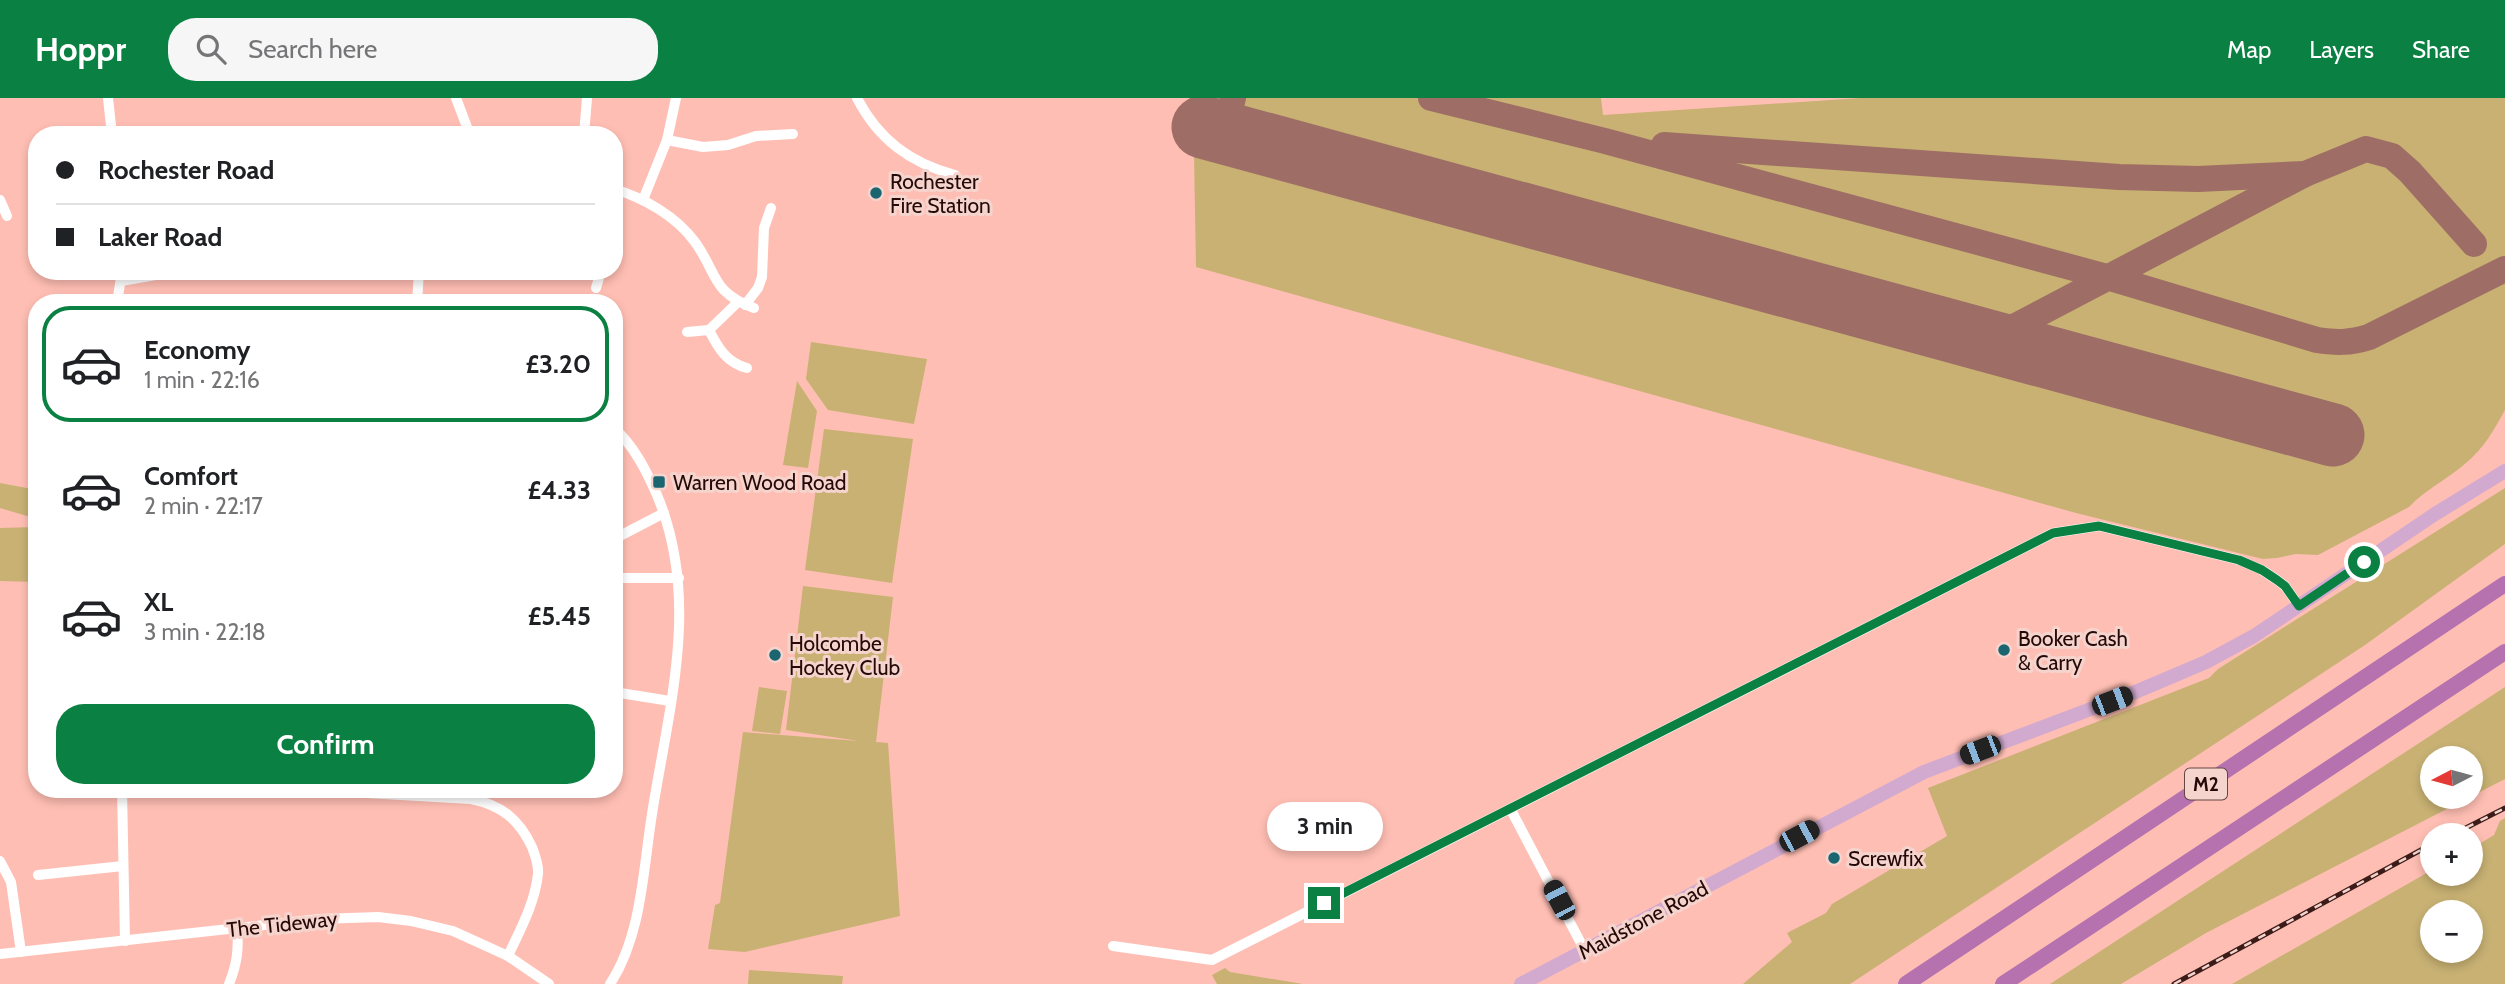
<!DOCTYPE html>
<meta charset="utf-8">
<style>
:root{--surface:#fff;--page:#f6f6f6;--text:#202124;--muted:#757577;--line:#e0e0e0;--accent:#0b8043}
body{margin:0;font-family:Cabin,sans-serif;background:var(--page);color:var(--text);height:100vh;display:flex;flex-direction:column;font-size:26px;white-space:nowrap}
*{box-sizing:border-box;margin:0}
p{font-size:23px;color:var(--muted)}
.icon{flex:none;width:38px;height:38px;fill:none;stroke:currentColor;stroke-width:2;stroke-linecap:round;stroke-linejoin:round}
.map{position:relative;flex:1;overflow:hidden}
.panel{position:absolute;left:28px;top:196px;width:595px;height:504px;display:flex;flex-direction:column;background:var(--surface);border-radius:28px;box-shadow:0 4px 10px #0003}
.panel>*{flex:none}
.hud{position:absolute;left:28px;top:28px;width:595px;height:154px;border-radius:28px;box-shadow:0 4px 10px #0003;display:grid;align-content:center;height:154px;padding:0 28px;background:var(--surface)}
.needle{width:46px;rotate:264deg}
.controls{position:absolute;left:2420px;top:648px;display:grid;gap:14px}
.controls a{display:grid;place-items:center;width:63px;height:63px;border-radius:50%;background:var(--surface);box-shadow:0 4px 10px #0003;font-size:35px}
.end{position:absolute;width:32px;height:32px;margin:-16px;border:9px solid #0b8043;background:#fff;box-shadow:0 0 0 4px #fff}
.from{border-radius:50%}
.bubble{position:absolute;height:49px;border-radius:24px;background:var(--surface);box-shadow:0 4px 10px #0003;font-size:23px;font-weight:700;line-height:49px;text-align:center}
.car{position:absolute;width:21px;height:42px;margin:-21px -10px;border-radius:9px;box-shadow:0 0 5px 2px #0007;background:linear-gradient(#222 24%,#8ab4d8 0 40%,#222 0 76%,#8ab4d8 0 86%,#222 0)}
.hud b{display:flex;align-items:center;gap:24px;height:66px;font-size:26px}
.hud b+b{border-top:2px solid var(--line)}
.hud i{width:18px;height:18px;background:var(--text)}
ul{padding:12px 0 0;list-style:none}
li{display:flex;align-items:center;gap:21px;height:116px;margin:0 14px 10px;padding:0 14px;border:4px solid transparent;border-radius:28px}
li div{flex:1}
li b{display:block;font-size:26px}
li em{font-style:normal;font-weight:700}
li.current{border-color:var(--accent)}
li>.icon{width:63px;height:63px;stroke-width:1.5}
.cta{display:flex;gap:14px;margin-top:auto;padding:14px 28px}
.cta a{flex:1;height:80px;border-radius:28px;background:var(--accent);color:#fff;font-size:28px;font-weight:700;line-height:80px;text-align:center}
header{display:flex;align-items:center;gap:42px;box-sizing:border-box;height:98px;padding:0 35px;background:var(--accent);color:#fff}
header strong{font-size:33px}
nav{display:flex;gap:38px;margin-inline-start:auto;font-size:24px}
.search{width:490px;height:63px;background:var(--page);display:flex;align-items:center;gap:18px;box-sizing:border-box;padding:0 24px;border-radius:28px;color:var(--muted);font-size:26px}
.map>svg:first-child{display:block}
.green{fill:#c8b173;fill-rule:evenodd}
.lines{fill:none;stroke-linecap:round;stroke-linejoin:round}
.taxiway{stroke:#9e6d66;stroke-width:26}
.runway{stroke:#9e6d66;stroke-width:63}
.minor{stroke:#fff;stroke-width:10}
.major{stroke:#d3aacf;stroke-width:14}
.highway{stroke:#b572af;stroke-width:16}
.rail-casing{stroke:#3c1c18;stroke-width:5}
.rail{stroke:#f6d4ce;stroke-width:2.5;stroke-dasharray:8;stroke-linecap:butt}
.route{stroke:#0b8043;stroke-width:9}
.poi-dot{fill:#1a6570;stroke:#f6d4ce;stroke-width:2.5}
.labels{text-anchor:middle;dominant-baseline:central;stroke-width:6;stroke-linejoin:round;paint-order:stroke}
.shield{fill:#f6d4ce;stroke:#644642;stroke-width:2}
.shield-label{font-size:19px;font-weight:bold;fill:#250906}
.poi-label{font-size:21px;fill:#250906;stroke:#f6d4ce;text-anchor:start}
.street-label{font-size:21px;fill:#250906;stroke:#f6d4ce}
</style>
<header>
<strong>Hoppr</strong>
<div class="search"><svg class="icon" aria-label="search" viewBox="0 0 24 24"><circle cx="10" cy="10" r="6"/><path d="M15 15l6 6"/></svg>Search here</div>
<nav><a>Map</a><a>Layers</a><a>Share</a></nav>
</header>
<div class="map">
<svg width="2505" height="886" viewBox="0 0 2505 886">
<rect width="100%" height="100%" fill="#ffbeb3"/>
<!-- green -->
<g class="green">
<path d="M 1193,0 L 1601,0 L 1603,17 L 1861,0 L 2505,0 L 2505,312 C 2494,332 2484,350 2466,365 C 2448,381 2426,391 2409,409 L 2318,457 L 2296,456 L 2277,460 L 2263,461 L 2076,415 L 1196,169 Z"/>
<polygon points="811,244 927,261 914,326 828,312 806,281"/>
<polygon points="797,283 817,313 808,370 783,367"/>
<polygon points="824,331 913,341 892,485 805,472"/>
<polygon points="0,385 32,391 37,394 37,421 0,410"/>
<polygon points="2505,390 2505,446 2365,547 1850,886 1743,886 1792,844 1787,835 1826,815 1832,806 1947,738 1928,690 2209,580 2218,571"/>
<polygon points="37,429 37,484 0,483 0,430"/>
<polygon points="803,488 893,499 876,644 888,645 900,818 745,854 708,851 715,807 720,805 743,634 859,643 786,632"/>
<polygon points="759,589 787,593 780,636 752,633"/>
<path d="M 2505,589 L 2505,681 L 2206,835 L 2121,886 L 2050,886 ZM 2432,660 L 2471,660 L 2471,698 L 2432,698 Z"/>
<path d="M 2505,720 L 2505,886 L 2232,886 L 2432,772 L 2432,775 L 2471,775 L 2471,751 L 2494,737 L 2500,723 ZM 2432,814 L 2471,814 L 2471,852 L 2432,852 Z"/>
<polygon points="1225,870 1230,874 1303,886 1217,886 1212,877"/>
<polygon points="749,872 843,878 842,886 748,886"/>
</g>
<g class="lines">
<!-- taxiway -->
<g class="taxiway">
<path d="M 1431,0 L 1605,43 L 2107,179 L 2317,242 C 2336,245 2350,245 2369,239 L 2505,171"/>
<polyline points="1224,34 1233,0"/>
<polyline points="1664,47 2119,79 2198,81 2305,76"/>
<polyline points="1987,243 2305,76 2366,51 2392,58 2410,74 2474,146"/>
</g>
<!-- runway -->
<polyline class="runway" points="1203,29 2333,337"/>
<!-- minor -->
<g class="minor">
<polyline points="108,0 112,37"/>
<polyline points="456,0 470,37"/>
<path d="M 857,0 C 878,41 910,65 955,77"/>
<polyline points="584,37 587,0"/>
<polyline points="667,42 703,49 728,47 756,38 793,36"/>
<path d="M 614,91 C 644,100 676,118 695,144 C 718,176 711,194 754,210"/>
<polyline points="0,102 7,118"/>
<polyline points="643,102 667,42 676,0"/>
<polyline points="121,183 179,173"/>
<polyline points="596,190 601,173"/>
<polyline points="117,205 122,173"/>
<polyline points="417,205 419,173"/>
<polyline points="745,207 758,190 762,179 764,130 771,110"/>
<path d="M 709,232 C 718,250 727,265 747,270"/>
<polyline points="687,234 709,232 738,204"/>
<polyline points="614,441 664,415"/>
<polyline points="614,480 679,480"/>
<polyline points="614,594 670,603"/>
<polyline points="122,691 125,843"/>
<path d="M 296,691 L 471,701 C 501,707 519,721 532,749 C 535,757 539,767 538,776 C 535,805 520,832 508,858"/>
<polyline points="1511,712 1585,853"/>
<polyline points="0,763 11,784 21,854"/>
<polyline points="38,777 123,768"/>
<polyline points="1113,848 1212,862 2053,435 2099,428 2239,462 2262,472 2277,482 2285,488 2299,508"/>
<polyline points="0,856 320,821 378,819 411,823 453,833 508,858 549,886"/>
<path d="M 229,886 C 237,866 239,851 237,830"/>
<path d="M 610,886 C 642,837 643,772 652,716 C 669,608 701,502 657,397 C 646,372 634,348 614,330"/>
</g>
<!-- major -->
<polyline class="major" points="1521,886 1924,674 2133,595 2206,564 2254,538 2435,416 2505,373"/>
<!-- highway -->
<g class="highway">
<polyline points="1906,886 2505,486"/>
<polyline points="2003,886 2505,554"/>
</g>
<defs>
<g id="rail">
<polyline points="2452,737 2505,710"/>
<polyline points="2174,886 2432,746"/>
</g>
</defs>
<!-- rail casing -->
<use href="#rail" class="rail-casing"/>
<!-- rail -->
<use href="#rail" class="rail"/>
</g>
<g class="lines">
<!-- route -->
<polyline class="route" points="1324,805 2053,435 2099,428 2239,462 2262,472 2277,482 2285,488 2299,508 2364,464"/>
</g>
<!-- markers -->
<g class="poi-dot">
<circle cx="876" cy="95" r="7"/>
<rect x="652" y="377" width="14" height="14" rx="3.5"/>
<circle cx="2004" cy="552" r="7"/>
<circle cx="775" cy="557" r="7"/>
<circle cx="1834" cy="760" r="7"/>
</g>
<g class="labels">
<!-- shield labels -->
<rect class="shield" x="2185" y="670.5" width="42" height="31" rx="5"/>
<g class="shield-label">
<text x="2206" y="686">M2</text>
</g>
<!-- poi labels -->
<g class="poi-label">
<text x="890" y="83">Rochester<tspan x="890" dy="24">Fire Station</tspan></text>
<text x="673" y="384">Warren Wood Road</text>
<text x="2018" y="540">Booker Cash<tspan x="2018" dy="24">&amp; Carry</tspan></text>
<text x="789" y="545">Holcombe<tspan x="789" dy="24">Hockey Club</tspan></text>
<text x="1848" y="760">Screwfix</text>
</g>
<!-- street labels -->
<g class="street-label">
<text transform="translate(1643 822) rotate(-28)">Maidstone Road</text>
<text transform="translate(282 826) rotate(-6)">The Tideway</text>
</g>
</g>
</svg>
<div class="controls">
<a><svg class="needle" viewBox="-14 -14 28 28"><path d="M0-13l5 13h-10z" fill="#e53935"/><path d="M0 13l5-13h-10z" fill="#757577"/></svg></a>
<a>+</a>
<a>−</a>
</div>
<i class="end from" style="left:2364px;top:464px"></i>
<i class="end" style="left:1324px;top:805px"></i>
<div class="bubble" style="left:1267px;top:704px;width:116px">3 min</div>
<i class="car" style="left:2112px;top:603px;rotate:69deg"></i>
<i class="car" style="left:1980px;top:652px;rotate:249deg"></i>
<i class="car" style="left:1799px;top:738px;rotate:62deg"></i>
<i class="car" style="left:1559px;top:802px;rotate:332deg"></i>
<div class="hud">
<b><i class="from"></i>Rochester Road</b>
<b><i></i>Laker Road</b>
</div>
<section class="panel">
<ul>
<li class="current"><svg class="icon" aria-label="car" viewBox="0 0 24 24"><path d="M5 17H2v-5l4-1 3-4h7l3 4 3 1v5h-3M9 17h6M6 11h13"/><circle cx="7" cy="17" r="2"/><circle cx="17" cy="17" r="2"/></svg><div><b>Economy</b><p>1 min · 22:16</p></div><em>£3.20</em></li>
<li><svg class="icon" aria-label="car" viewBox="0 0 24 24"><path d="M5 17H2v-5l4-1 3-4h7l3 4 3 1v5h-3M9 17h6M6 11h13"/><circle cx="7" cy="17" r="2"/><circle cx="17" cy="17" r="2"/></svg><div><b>Comfort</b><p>2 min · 22:17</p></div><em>£4.33</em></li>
<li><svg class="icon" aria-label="car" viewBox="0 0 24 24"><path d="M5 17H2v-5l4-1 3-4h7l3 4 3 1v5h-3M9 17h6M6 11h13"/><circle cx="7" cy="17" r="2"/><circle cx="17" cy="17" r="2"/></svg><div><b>XL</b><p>3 min · 22:18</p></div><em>£5.45</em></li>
</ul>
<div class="cta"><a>Confirm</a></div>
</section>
</div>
